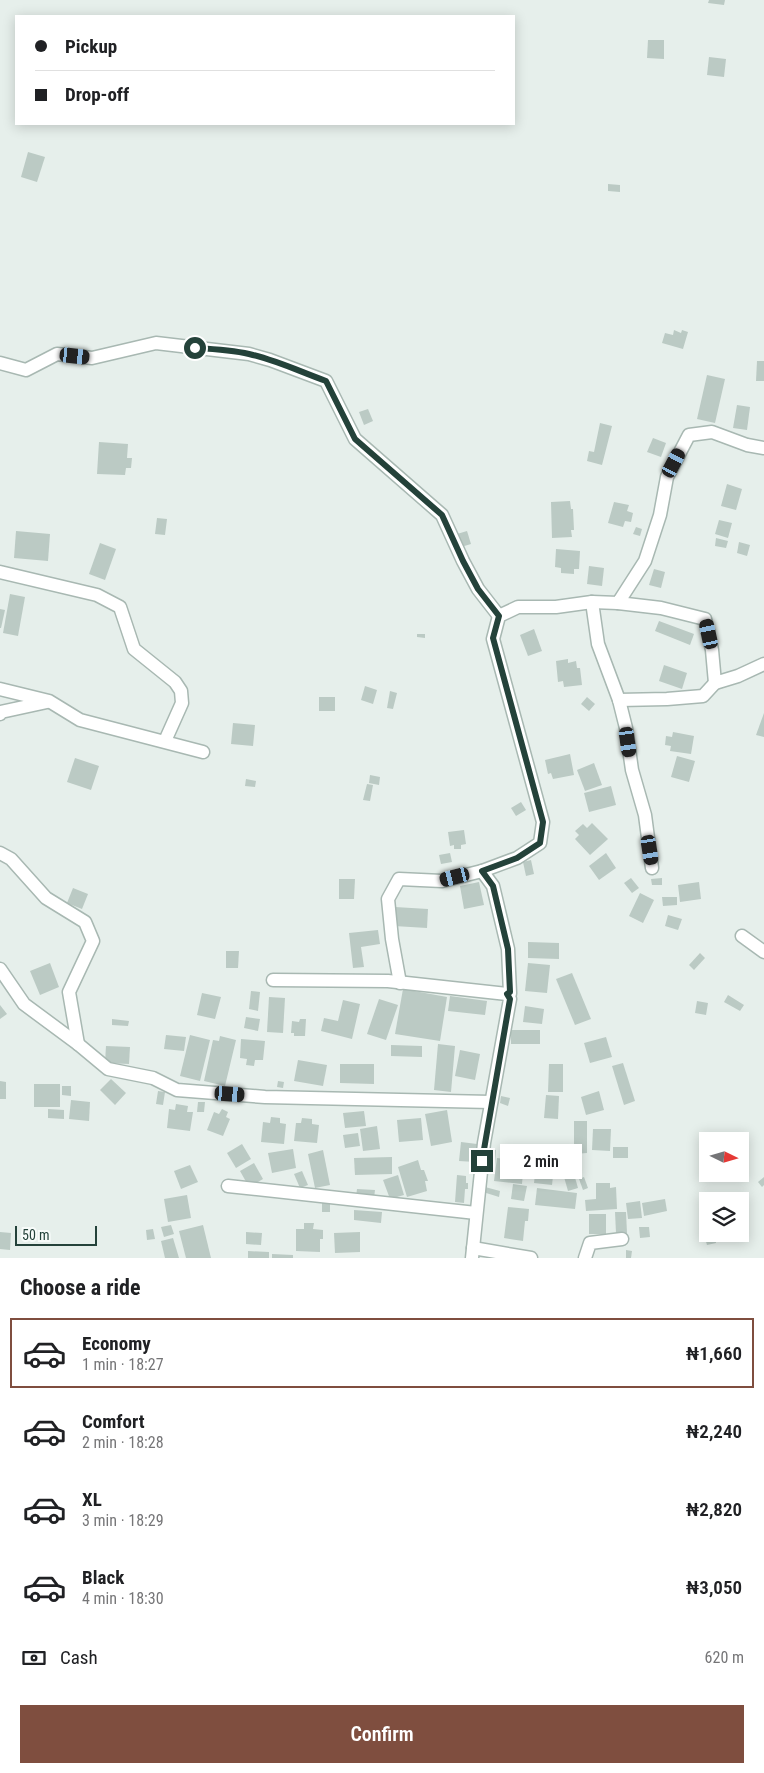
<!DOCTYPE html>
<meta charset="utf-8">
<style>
:root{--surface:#fff;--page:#f6f6f6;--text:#202124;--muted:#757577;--line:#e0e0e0;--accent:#7f4e3f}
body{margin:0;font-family:"Roboto Condensed",sans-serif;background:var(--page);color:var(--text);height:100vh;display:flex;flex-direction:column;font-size:19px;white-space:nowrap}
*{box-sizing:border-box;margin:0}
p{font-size:16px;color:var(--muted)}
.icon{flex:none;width:28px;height:28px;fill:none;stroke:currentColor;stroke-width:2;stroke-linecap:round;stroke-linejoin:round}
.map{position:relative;height:1258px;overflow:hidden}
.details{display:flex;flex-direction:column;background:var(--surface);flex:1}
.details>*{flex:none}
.hud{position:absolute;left:15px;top:15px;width:500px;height:110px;border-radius:0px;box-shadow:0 2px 12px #0003;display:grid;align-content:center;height:110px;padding:0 20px;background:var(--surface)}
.needle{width:32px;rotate:95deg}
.buttons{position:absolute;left:699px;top:1132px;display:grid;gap:10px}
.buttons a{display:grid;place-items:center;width:50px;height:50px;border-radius:0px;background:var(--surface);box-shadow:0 2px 12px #0003;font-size:25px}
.scale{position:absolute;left:15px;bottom:12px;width:82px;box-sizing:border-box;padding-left:5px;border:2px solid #24423a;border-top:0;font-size:14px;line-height:18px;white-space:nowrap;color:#24423a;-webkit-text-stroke:4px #f7fbf9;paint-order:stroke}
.end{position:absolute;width:22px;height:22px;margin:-11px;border:6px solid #24423a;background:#fff;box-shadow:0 0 0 2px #fff}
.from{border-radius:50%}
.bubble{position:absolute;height:35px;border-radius:0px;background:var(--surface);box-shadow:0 2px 12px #0003;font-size:16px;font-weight:600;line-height:35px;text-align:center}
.car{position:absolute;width:15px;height:30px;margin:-15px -8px;border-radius:6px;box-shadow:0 0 4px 1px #0007;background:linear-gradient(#222 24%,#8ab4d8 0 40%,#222 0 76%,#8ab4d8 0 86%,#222 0)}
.hud b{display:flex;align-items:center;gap:18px;height:48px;font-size:19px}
.hud b+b{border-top:1px solid var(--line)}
.hud i{width:12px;height:12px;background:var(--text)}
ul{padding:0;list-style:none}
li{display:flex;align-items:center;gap:15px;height:70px;margin:0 10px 8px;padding:0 10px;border:2px solid transparent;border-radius:0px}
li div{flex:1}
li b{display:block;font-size:19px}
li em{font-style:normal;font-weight:600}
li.active{border-color:var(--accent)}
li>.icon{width:45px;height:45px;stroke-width:1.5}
h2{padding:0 20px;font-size:22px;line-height:60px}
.pay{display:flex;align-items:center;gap:12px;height:55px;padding:0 20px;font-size:19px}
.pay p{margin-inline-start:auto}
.action{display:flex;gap:10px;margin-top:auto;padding:10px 20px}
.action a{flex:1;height:58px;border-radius:0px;background:var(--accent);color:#fff;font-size:20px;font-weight:600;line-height:58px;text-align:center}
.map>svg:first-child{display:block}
.building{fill:#bbcac4}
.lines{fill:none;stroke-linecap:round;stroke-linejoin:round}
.street-casing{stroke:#a8b8b2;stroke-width:15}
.street{stroke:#fff;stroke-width:12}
.route{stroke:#24423a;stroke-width:6}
</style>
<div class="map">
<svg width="764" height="1258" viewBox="0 0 764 1258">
<rect width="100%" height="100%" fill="#e6efeb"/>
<!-- building -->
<g class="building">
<polygon points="709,0 725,0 724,5 708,3"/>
<polygon points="648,40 664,40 664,59 647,58"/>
<polygon points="709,57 726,59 724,77 707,75"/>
<polygon points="28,152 45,157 37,182 21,177"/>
<polygon points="608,184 620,185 620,192 608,191"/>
<polygon points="674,330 681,333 682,330 688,332 683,349 662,343 665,333 673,335"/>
<polygon points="757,361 764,361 764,381 756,381"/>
<polygon points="707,375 725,379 715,423 697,419"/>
<polygon points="737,405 750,407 747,430 733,428"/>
<polygon points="368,409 373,421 364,425 359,412"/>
<polygon points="600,423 612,426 602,465 587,461 589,451 594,452"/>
<polygon points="653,438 666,443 661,457 647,452"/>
<polygon points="99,442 128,444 127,458 132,458 131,468 126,468 125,475 97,474"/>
<polygon points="727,484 742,489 736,510 721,506"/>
<polygon points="570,501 571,509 573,509 574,530 571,530 572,537 552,538 551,502"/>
<polygon points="614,502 629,505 627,511 633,513 631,522 625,521 623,527 608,523"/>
<polygon points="157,518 167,519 165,535 155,534"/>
<polygon points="719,520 732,523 728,538 715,534"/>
<polygon points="636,527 642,529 640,536 633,534"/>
<polygon points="16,531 50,534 48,561 14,558"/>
<polygon points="467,531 471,544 461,547 457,534"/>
<polygon points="716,538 728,541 726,548 715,546"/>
<polygon points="739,542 750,545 747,556 737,553"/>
<polygon points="100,543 116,549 105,580 89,574"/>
<polygon points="556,549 580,551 579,569 574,569 574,574 561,573 561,568 555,567"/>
<polygon points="589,566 604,568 602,586 587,584"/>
<polygon points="654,569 665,572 661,588 649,585"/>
<polygon points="10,594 25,597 18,636 3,633"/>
<polygon points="0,609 5,610 1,628 0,628"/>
<polygon points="659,621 694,634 690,645 655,631"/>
<polygon points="534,629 542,651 528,656 520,635"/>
<polygon points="417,634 425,634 425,638 417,637"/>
<polygon points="568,659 568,663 576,661 577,668 580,668 582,685 564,687 563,681 558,682 556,661"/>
<polygon points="664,665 687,673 682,689 659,681"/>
<polygon points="365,686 377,690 373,704 361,700"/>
<polygon points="390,691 397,693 393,709 387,708"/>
<rect x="319" y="697" width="16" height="14"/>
<polygon points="587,697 595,704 589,711 581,704"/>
<polygon points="764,713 764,737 756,735"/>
<polygon points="233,723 255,725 253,746 231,744"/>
<polygon points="673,732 694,736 691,754 670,751 671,746 665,745 666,736 672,737"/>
<polygon points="570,754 574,775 553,779 551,773 548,774 545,760"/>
<polygon points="677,756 695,761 689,782 671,777"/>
<polygon points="75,758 99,766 91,790 67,782"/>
<polygon points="594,763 602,785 585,791 577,770"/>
<polygon points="370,775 380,777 379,785 369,783"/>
<polygon points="246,779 256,781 255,787 245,786"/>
<polygon points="367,784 373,785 370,801 363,800"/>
<polygon points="611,786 616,805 589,812 584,793"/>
<polygon points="521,802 526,810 516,816 511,808"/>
<polygon points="592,823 608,839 590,855 575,839 579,835 575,831 583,824 587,828"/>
<polygon points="464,830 466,844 461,845 461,849 454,849 454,845 450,846 448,832"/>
<polygon points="450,853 452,862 441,864 439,855"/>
<polygon points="606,853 616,868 599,880 589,866"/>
<polygon points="531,860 534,874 526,876 523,862"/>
<polygon points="631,878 639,888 632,893 624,883"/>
<polygon points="662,878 662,885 652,885 651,879"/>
<polygon points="339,879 355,879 354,899 339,899"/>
<polygon points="479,882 484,905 464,909 460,886"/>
<polygon points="699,882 701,899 680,902 678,885"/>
<polygon points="73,888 88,894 82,909 67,903"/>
<polygon points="640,893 654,900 643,923 629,916"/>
<polygon points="662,897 677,897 677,905 663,906"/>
<polygon points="395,907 428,909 427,928 394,926"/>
<polygon points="668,915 682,919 678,930 665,926"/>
<polygon points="378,930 380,944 361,947 364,967 353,968 349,933"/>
<polygon points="528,942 559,943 559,959 528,958"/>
<polygon points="226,951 239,951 238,968 226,968"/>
<polygon points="700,953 705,958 694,970 689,965"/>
<polygon points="50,963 59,987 40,995 30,971"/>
<polygon points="528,963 550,965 547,993 525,991"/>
<polygon points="572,973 591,1019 575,1025 556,979"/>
<polygon points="403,989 447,997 440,1041 395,1034"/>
<polygon points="251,991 260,992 258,1011 249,1009"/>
<polygon points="202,993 221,997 215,1019 197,1015"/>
<polygon points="728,995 744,1005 740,1011 724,1002"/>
<polygon points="450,996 487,1001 485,1015 448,1011"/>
<polygon points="269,997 285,998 283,1033 267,1032"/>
<polygon points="379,999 398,1005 386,1040 367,1034"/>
<polygon points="343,1000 360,1004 352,1039 321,1031 324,1018 338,1021"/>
<polygon points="697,1001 708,1003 706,1015 695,1013"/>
<polygon points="0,1005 7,1014 0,1019"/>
<polygon points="525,1006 544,1009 542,1024 523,1022"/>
<polygon points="246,1017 260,1019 258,1031 244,1028"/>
<polygon points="112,1019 129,1021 128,1026 112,1025"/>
<polygon points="300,1019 306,1019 305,1036 294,1036 294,1033 291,1033 292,1021 299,1022"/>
<rect x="511" y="1030" width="29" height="14"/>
<polygon points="166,1035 186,1037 184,1051 164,1049"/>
<polygon points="190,1035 210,1040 200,1081 180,1076"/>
<polygon points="220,1036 236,1040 225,1086 204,1081 213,1040 219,1041"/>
<polygon points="606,1037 612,1057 590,1063 584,1043"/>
<polygon points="241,1039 265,1041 263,1060 255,1060 254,1066 246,1065 247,1059 240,1058"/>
<polygon points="438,1044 455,1046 451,1092 434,1090"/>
<polygon points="391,1045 422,1046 422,1057 391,1056"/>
<polygon points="106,1046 130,1047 129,1064 105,1063"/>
<polygon points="460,1050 480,1054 475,1080 455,1076"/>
<polygon points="298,1060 327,1065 323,1086 294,1081"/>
<polygon points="623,1063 635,1101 624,1105 612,1066"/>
<polygon points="340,1064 374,1064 374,1084 340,1083"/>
<polygon points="549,1064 563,1064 563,1092 548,1092"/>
<polygon points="111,1079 126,1093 115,1105 100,1090"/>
<polygon points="0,1081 6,1082 6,1099 0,1099"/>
<polygon points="278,1081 284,1082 283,1088 277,1087"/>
<rect x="34" y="1084" width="26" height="23"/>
<polygon points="62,1086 71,1086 71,1096 62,1095"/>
<polygon points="158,1091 165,1092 163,1105 156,1104"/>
<polygon points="599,1091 604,1110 586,1115 581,1097"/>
<polygon points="546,1095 559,1096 558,1119 544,1118"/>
<polygon points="501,1096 510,1098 508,1106 500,1103"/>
<polygon points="71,1100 90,1102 89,1121 69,1119"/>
<polygon points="198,1102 205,1102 204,1112 197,1112"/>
<polygon points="176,1104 188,1106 187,1112 193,1112 190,1131 167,1128 169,1109 175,1110"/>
<polygon points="48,1109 64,1110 64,1119 48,1118"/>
<polygon points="222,1109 228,1112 226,1117 230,1119 223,1136 207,1130 214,1112 219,1114"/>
<polygon points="447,1110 452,1142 431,1146 425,1114"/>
<polygon points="364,1111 366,1126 345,1128 343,1113"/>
<polygon points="271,1117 280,1118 280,1123 286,1124 284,1144 261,1142 263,1122 270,1123"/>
<polygon points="302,1118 312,1119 312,1124 319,1125 317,1143 294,1141 296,1123 301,1123"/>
<polygon points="421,1118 423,1140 399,1142 397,1120"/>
<polygon points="574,1121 587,1121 587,1153 574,1154"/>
<polygon points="377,1126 380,1149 363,1151 360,1129"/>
<polygon points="593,1129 611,1129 610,1151 592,1150"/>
<polygon points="358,1133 360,1146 345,1148 343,1135"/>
<polygon points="461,1142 477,1144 475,1162 459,1161"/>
<polygon points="242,1144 251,1159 236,1168 227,1153"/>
<rect x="613" y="1147" width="15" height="11"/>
<polygon points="293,1149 296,1168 272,1173 268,1153"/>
<polygon points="489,1149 496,1150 495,1165 489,1165"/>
<polygon points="323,1150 330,1185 315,1188 308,1154"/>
<polygon points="392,1157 392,1174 355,1175 354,1158"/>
<polygon points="497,1158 524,1161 522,1184 494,1181"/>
<rect x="528" y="1159" width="4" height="18"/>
<polygon points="418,1160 421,1170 424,1170 428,1181 425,1181 427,1191 407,1197 398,1167"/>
<polygon points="254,1163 263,1179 249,1187 240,1171"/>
<polygon points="190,1165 198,1182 181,1189 174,1171"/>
<polygon points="536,1165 554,1167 552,1185 534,1183"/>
<polygon points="302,1171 308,1185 300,1188 294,1174"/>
<polygon points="574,1174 578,1188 568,1191 564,1177"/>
<polygon points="398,1175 404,1195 390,1199 383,1180"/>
<polygon points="457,1175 466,1176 466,1183 468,1183 468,1189 465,1189 464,1203 455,1202"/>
<polygon points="584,1177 588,1188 583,1190 579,1179"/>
<polygon points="764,1177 764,1185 762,1187 758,1182"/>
<polygon points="596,1183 610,1183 610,1188 616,1187 617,1209 586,1211 585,1200 596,1199"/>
<polygon points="513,1184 527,1186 524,1201 511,1199"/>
<polygon points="485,1187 500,1191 499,1197 483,1192"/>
<polygon points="537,1188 577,1193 575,1209 535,1205"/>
<polygon points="357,1189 375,1190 374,1198 356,1197"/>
<polygon points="187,1195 191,1218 168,1222 164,1199"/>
<polygon points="665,1199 667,1211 644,1216 642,1203"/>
<polygon points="640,1201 642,1218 628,1219 626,1203"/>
<polygon points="322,1202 330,1203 330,1212 322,1212"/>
<polygon points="508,1207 529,1209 528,1221 525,1221 523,1241 504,1238"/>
<polygon points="354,1210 382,1212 381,1223 354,1220"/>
<polygon points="615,1212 626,1212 627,1233 616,1233"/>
<rect x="589" y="1214" width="17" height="20"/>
<polygon points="304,1223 314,1223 313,1229 323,1230 323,1239 320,1239 320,1252 296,1251 296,1229 304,1229"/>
<polygon points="171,1225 174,1234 164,1237 161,1227"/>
<polygon points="203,1225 211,1258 186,1258 179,1231"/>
<polygon points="639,1227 649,1227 650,1237 640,1238"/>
<polygon points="153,1229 155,1239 147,1240 146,1230"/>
<polygon points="0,1232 11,1233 10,1250 0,1249"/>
<polygon points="246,1232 262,1233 261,1245 246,1244"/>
<polygon points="360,1232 360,1252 335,1253 334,1233"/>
<polygon points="715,1236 716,1243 707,1245 705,1238"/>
<polygon points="173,1238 179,1258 165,1258 161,1241"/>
<polygon points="626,1250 632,1251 631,1258 626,1258"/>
<polygon points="248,1251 269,1252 269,1258 248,1258"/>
<polygon points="272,1254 293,1255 293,1258 272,1258"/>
</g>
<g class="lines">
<defs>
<g id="street">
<polyline points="0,363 26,370 57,354 92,358 156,343 249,354 270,360 326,381 355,439 442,515 463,561 478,589 499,616"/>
<polyline points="0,572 97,595 120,607 134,649 175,682 181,691 182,703 165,741"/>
<polyline points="592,602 598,644 619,700 626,728 632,770 645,815 652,868"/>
<polyline points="618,603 661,608 705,619 712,650 715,683 738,676 764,664"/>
<polyline points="0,689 49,701 80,720 203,752"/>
<polyline points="619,700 667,699 703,696 715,683"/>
<polyline points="0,714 1,712 47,702"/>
<polyline points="0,853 11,859 46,898 85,922 93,941 69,992 78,1044"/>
<polyline points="482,871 493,886 508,949 510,993 507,994"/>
<polyline points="742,936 764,952"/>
<polyline points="0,969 24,1004 78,1044 108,1069 153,1078 177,1090 265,1097 491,1102"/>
<polyline points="273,980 388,981 507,994 510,999 484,1143 472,1258"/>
<polyline points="400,983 392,939 388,899 399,879 442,881 482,871 517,858 540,843 543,822 493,639 499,616 518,607 556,607 592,602 618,603 645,561 660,515 667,477 689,435 712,432 747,445 764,448"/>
<polyline points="228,1186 476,1213"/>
<polyline points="473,1248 531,1258"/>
<polyline points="585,1258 590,1243 622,1239"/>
</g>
</defs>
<!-- street casing -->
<use href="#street" class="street-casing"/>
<!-- street -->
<use href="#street" class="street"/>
</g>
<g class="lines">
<!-- route -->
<path class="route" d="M 195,348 C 213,349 232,350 249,354 C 276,360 301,372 326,381 L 355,439 L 442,515 L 463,561 L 478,589 L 499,616 L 493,638 L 543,822 L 540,843 L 517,858 L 482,871 L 493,886 L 508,949 L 510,992 L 507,994 L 510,999 L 482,1161"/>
</g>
</svg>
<div class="buttons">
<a><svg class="needle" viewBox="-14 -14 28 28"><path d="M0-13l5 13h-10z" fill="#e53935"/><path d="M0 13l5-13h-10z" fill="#757577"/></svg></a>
<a><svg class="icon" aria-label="layers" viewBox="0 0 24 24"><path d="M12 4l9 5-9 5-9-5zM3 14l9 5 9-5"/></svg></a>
</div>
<div class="scale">50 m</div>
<i class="end from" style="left:195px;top:348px"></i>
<i class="end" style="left:482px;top:1161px"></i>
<div class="bubble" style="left:500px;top:1144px;width:82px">2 min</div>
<i class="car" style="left:75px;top:356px;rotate:96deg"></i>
<i class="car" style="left:674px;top:463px;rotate:28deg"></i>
<i class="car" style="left:709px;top:634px;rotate:348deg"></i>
<i class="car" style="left:628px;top:742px;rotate:172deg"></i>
<i class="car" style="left:650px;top:850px;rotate:171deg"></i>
<i class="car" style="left:455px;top:877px;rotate:256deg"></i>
<i class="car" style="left:230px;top:1094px;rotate:94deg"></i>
<div class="hud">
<b><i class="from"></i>Pickup</b>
<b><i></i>Drop-off</b>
</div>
</div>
<section class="details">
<h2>Choose a ride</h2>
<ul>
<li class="active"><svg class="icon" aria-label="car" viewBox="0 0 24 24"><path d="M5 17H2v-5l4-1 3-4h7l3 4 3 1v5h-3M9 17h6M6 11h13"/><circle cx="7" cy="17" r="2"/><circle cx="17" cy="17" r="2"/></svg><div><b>Economy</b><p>1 min · 18:27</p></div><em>₦1,660</em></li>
<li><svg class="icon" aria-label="car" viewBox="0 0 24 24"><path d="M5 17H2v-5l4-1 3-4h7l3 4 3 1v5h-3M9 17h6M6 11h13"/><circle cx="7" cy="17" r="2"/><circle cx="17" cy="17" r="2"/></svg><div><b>Comfort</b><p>2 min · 18:28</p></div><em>₦2,240</em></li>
<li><svg class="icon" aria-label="car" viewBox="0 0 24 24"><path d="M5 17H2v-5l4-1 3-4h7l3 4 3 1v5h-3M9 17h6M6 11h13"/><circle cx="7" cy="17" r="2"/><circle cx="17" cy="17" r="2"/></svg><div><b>XL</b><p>3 min · 18:29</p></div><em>₦2,820</em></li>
<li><svg class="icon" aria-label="car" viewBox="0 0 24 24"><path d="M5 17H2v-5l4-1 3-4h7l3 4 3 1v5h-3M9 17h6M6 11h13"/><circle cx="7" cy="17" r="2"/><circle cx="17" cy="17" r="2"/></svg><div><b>Black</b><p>4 min · 18:30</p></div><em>₦3,050</em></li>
</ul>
<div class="pay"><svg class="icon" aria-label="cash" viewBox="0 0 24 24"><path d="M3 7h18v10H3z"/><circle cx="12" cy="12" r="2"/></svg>Cash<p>620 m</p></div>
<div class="action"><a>Confirm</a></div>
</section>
